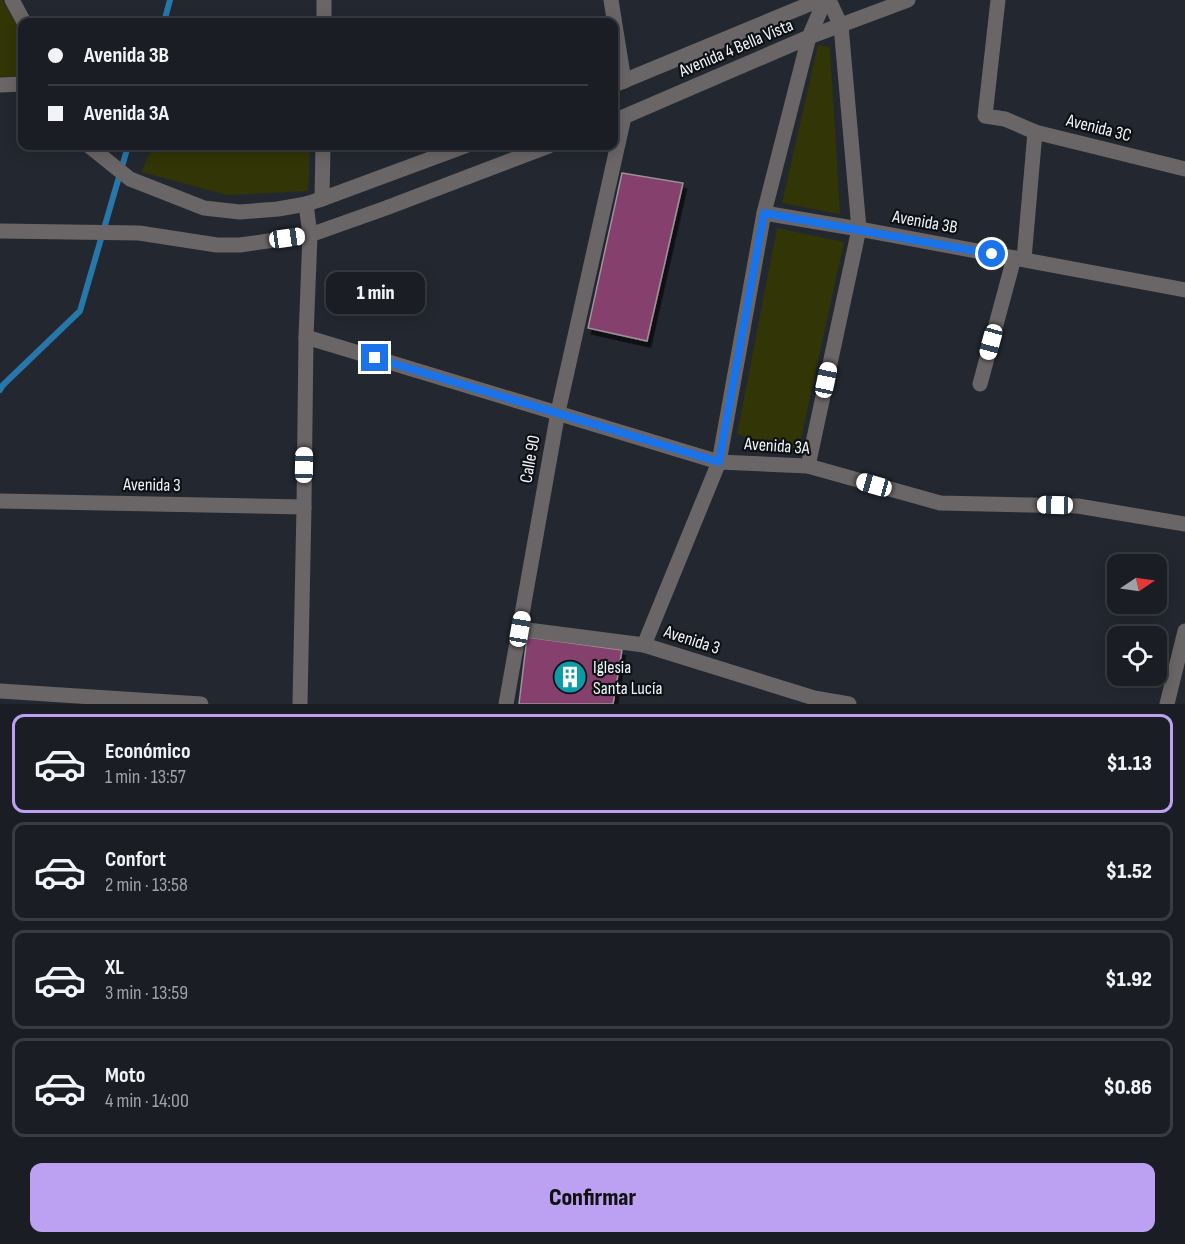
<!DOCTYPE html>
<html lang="es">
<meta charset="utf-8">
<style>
:root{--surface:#1a1e24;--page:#272b31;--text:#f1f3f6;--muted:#9fa2a6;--line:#383c41;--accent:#bca0f2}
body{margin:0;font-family:"Sofia Sans Condensed",sans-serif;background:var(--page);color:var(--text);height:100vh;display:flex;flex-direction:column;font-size:22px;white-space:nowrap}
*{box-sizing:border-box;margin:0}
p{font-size:20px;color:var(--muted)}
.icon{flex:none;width:33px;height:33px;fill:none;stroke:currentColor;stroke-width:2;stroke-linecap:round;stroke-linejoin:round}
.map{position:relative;height:704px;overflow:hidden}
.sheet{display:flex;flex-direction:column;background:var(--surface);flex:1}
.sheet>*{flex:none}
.guide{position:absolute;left:18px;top:18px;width:600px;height:132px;border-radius:12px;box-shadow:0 3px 15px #0003,0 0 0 2px var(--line);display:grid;align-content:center;height:132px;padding:0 30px;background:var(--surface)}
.needle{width:39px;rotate:77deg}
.controls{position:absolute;left:1107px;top:554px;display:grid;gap:12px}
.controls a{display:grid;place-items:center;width:60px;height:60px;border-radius:12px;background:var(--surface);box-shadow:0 3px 15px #0003,0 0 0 2px var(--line);font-size:30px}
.end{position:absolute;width:27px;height:27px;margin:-14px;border:8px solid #1a73e8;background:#fff;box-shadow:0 0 0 3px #fff}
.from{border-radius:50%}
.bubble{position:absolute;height:42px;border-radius:12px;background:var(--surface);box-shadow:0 3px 15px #0003,0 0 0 2px var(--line);font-size:20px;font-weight:800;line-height:42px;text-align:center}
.car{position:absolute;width:18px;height:36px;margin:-18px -9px;border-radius:8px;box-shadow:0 0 4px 2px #0007;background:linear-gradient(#fff 24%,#345 0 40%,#fff 0 76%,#345 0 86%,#fff 0)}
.guide b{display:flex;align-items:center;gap:21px;height:57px;font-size:22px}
.guide b+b{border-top:2px solid var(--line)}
.guide i{width:15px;height:15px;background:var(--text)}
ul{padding:10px 0 0;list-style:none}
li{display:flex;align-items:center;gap:18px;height:99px;margin:0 12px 9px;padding:0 18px;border:3px solid var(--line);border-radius:12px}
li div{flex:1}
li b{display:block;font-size:22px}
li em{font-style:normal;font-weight:800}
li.selected{border-color:var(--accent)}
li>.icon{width:54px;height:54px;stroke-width:1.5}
.primary-button{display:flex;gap:12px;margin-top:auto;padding:12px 30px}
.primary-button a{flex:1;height:69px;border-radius:12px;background:var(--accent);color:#111;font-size:24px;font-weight:800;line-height:69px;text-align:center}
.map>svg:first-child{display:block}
.green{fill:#323505}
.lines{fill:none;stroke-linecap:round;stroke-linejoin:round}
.stream{stroke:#2877ab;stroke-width:6}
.building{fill:#85406d;stroke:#9d9298;stroke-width:1.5;filter:url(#shadow)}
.minor{stroke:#6a6566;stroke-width:15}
.tertiary{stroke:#6a6566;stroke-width:15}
.route{stroke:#1a73e8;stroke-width:8}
.labels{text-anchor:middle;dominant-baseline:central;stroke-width:4.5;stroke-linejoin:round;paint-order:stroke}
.street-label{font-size:18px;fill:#f1f5fa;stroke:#0e1114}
.poi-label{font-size:18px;fill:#f1f5fa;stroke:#0e1114;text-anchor:start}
</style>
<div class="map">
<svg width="1185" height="704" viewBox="0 0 1185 704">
<defs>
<filter id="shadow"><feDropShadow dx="3.5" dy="6" stdDeviation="0" flood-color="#0009"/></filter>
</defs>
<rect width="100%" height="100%" fill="#232830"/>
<!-- green -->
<g class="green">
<polygon points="0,0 2,0 22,32 22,74 21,76 0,77"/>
<polygon points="818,45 830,47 840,214 782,203"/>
<polygon points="153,146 310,146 308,191 227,195 141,172"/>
<polygon points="777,228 844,242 798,453 737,434"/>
</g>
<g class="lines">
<!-- stream -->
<g class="stream">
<polyline points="164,22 170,0"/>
<polyline points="0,390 3,385 80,311 128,146"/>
</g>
</g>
<!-- building -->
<g class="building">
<polygon points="622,173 683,183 647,341 588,328"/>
<polygon points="527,637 622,650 613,704 519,704"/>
</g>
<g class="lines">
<!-- minor -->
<g class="minor">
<polyline points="611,0 624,81"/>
<polyline points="998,0 985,116 1005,119 1035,132 1185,169"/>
<polyline points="324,22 324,0"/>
<polyline points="0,85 22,84"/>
<polyline points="322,199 323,146"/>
<polyline points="764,213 859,229 1185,290"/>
<polyline points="0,231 139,233 217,245 240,245 310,235"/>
<polyline points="1024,259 1035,132"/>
<polyline points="306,337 719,462 808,466 940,503 1078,506 1185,524"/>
<polyline points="980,384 1014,258"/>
<polyline points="808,466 859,229 841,26 829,0"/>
<polyline points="520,629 644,645 814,698 849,704"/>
<polyline points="644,645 719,462 764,213 809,37 825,0"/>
<polyline points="0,691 201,704"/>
<polyline points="300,704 304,507"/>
<polyline points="506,704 558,412 624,117"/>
<polyline points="1167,704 1185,631"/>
</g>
<!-- tertiary -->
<g class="tertiary">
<polyline points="12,0 24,22"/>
<polyline points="614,85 819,0"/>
<polyline points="614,121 809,37 908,0"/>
<polyline points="89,146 130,179 204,208 240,212 278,209 306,204 322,199 465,146"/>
<polyline points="310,235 386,208 549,146"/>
<polyline points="0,501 304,507 306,337 310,235 306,204"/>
</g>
</g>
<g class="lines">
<!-- route -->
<polyline class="route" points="375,358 719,462 764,213 992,254"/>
</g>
<!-- icons -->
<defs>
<symbol id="building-disc" viewBox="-11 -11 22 22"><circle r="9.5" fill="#0f9aa8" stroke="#0e1114"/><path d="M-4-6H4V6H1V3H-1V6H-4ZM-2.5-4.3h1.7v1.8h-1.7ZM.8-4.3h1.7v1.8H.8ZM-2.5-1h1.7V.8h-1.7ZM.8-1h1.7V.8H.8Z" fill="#fff"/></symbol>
</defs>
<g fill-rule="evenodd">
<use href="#building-disc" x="551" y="658" width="38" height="38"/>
</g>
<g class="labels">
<!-- street labels -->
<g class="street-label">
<text transform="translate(736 48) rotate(-23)">Avenida 4 Bella Vista</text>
<text transform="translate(1099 128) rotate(14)">Avenida 3C</text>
<text transform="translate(925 222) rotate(10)">Avenida 3B</text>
<text transform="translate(777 446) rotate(4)">Avenida 3A</text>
<text transform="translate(530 459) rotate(-80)">Calle 90</text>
<text transform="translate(152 485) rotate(1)">Avenida 3</text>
<text transform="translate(692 640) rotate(18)">Avenida 3</text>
</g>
<!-- poi labels -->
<g class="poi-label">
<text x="593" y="667">Iglesia<tspan x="593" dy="21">Santa Lucía</tspan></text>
</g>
</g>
</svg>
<div class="controls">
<a><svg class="needle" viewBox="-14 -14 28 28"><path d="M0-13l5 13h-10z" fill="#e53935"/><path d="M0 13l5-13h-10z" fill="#9fa2a6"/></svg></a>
<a><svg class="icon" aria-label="locate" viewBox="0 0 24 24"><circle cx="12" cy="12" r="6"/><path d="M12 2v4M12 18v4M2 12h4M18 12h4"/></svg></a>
</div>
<i class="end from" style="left:992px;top:254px"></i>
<i class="end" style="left:375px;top:358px"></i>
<div class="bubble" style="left:326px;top:272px;width:99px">1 min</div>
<i class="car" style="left:287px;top:238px;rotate:82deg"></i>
<i class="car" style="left:991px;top:342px;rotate:195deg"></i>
<i class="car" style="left:826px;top:380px;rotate:12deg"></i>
<i class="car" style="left:304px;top:465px;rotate:1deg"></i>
<i class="car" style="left:874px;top:485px;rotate:286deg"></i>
<i class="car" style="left:1055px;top:505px;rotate:271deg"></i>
<i class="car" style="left:520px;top:629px;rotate:10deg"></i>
<div class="guide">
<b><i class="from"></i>Avenida 3B</b>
<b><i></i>Avenida 3A</b>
</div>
</div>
<section class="sheet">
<ul>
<li class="selected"><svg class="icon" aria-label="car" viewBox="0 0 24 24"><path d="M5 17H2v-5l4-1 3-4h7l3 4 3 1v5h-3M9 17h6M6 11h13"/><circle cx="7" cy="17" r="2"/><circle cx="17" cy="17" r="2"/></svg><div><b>Económico</b><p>1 min · 13:57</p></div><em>$1.13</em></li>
<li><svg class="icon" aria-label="car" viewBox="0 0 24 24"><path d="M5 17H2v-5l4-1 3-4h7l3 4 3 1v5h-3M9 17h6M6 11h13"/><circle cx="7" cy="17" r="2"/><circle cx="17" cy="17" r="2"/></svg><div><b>Confort</b><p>2 min · 13:58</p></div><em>$1.52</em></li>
<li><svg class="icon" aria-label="car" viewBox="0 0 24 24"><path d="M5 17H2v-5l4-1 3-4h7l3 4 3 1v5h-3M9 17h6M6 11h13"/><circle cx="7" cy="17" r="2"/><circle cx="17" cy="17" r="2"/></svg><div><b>XL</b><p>3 min · 13:59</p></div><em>$1.92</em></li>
<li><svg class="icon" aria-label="car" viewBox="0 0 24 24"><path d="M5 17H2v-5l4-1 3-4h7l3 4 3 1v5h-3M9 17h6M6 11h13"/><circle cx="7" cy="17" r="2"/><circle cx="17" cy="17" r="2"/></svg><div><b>Moto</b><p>4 min · 14:00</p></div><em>$0.86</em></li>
</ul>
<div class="primary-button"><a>Confirmar</a></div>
</section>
